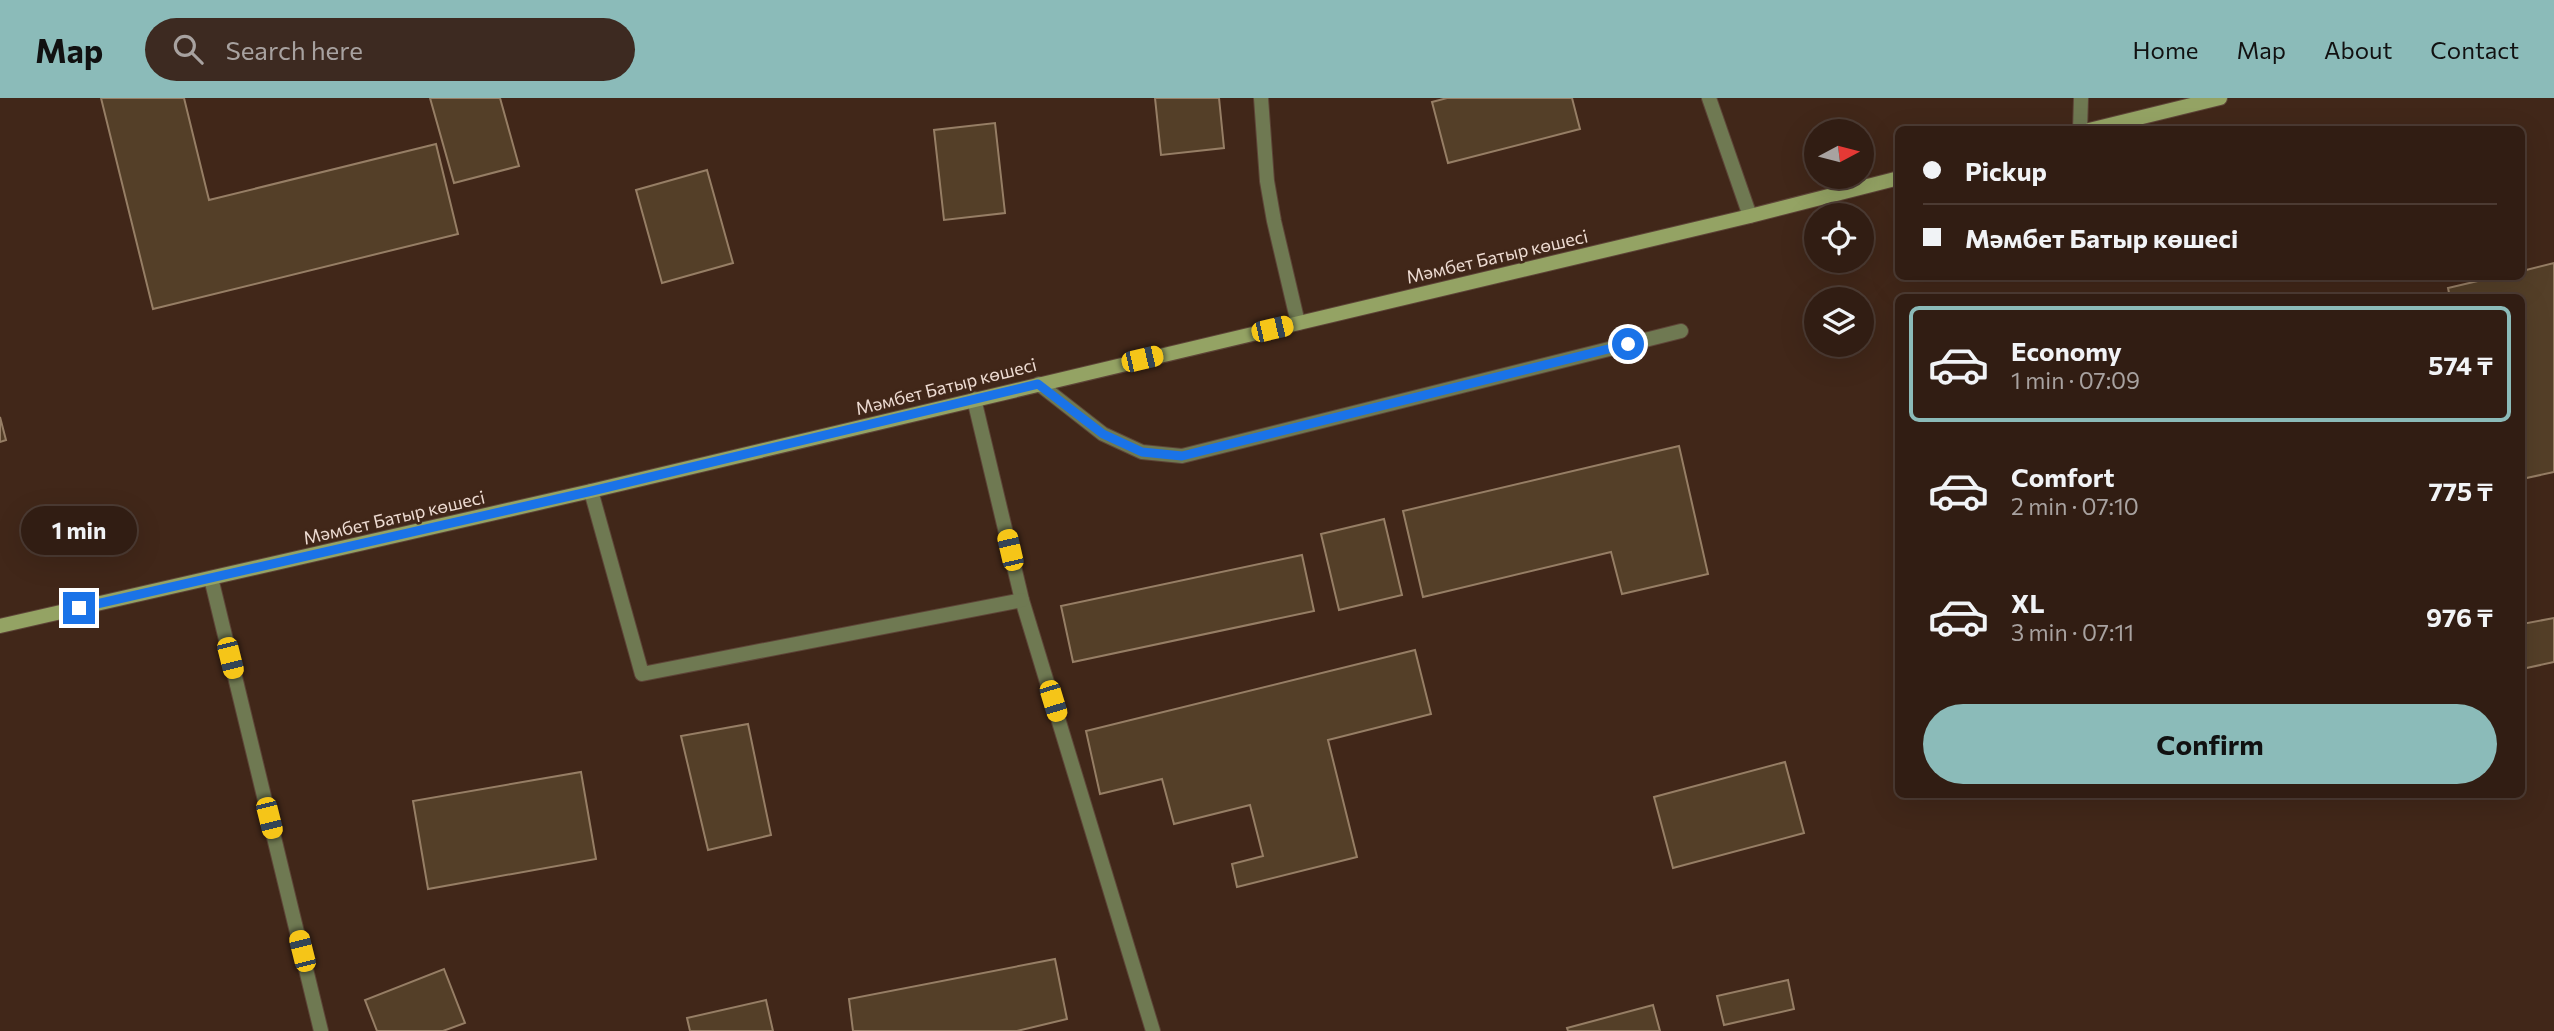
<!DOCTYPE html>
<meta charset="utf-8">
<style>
:root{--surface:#311d13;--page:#3d2a21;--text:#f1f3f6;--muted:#a8a2a0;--line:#4c3b33;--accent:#8bbbb9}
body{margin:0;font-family:Commissioner,sans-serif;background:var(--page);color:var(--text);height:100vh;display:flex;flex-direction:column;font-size:26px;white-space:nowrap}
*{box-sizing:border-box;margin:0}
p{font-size:23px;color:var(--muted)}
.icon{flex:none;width:38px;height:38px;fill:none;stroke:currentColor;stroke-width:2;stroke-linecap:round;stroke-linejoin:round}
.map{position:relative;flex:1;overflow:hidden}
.sheet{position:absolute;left:1895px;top:196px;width:630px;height:504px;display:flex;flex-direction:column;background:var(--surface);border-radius:10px;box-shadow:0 7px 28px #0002,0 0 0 2px var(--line)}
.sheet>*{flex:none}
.banner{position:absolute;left:1895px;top:28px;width:630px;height:154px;border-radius:10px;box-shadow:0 7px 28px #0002,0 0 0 2px var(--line);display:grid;align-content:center;height:154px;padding:0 28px;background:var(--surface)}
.needle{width:46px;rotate:83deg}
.controls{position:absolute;left:1804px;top:21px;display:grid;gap:14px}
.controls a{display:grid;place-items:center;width:70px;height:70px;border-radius:50%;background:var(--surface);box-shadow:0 7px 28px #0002,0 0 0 2px var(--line);font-size:35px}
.end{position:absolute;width:32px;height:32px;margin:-16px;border:9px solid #1a73e8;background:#fff;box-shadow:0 0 0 4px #fff}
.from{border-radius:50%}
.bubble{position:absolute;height:49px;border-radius:24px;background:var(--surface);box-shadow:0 7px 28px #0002,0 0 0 2px var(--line);font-size:23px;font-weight:700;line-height:49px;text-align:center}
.car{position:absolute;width:21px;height:42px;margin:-21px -10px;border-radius:9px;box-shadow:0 0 5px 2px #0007;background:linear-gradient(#f5c518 24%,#345 0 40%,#f5c518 0 76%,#345 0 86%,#f5c518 0)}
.banner b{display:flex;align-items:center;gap:24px;height:66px;font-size:26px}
.banner b+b{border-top:2px solid var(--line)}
.banner i{width:18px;height:18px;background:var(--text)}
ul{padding:12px 0 0;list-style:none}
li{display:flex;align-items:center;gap:21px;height:116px;margin:0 14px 10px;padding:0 14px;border:4px solid transparent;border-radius:10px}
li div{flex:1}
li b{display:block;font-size:26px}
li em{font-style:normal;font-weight:700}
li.on{border-color:var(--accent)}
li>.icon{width:63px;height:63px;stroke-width:1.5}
.primary-button{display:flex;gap:14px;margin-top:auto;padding:14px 28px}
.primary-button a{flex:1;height:80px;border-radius:42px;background:var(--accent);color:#111;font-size:28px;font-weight:700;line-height:80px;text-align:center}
header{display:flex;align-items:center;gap:42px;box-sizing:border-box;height:98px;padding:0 35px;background:var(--accent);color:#111}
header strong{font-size:33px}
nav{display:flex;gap:38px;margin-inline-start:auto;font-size:24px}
.search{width:490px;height:63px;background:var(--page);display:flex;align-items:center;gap:18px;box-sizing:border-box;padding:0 24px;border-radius:38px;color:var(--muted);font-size:26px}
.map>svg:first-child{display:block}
.building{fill:#543f28;stroke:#967e65;stroke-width:2}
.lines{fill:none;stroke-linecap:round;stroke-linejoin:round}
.lane-casing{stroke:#5d4437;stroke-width:16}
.secondary-casing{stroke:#5d4437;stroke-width:16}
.lane{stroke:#6f7952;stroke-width:14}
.secondary{stroke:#94a364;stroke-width:14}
.route{stroke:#1a73e8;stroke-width:9}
.labels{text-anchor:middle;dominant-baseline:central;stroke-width:5;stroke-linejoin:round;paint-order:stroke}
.street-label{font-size:18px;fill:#eddbd2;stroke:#412719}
</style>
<header>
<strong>Map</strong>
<div class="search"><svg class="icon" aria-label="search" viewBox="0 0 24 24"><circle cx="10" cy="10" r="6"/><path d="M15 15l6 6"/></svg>Search here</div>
<nav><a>Home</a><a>Map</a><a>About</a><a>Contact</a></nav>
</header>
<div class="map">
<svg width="2554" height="933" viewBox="0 0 2554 933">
<rect width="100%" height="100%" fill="#412719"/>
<!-- building -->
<g class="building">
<polygon points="101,0 184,0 209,102 436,46 458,136 153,211"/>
<polygon points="430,0 500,0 519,68 454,85"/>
<polygon points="1155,0 1219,0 1224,50 1161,57"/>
<polygon points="1447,0 1572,0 1580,31 1448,65 1432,4"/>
<polygon points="995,25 1005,115 944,122 934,32"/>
<polygon points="707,72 733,165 662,185 636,92"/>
<polygon points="2554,165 2554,374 2522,381 2522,200 2450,200 2448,190 2499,178 2522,178 2522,173"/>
<polygon points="0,319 6,342 0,344"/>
<polygon points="1679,348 1708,476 1622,496 1611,454 1423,499 1403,413"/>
<polygon points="1384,421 1402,497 1339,512 1321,436"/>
<polygon points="1302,457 1314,513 1073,564 1061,508"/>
<polygon points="2554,520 2554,564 2522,571 2522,526"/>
<polygon points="1415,552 1431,616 1328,642 1357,759 1237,789 1232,766 1263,758 1250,707 1174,726 1162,681 1100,696 1086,633"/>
<polygon points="748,626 771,737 708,752 681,638"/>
<polygon points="1785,664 1804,735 1673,770 1654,699"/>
<polygon points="581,674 596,761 428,791 413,703"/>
<polygon points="1055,861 1067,921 1017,933 853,933 849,901"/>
<polygon points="444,871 465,925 443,933 377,933 365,902"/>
<polygon points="1788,882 1794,911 1724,927 1717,898"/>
<polygon points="766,902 773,933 690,933 687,920"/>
<polygon points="1653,907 1660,933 1568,933 1567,930"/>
</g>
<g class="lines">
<defs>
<g id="lane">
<polyline points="1261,0 1267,83 1274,123 1298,225"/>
<polyline points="1709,0 1750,118"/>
<polyline points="2080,32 2081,0"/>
<polyline points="1039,286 1103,336 1142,354 1182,358 1681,233"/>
<polyline points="974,301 1022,502 1153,933"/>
<polyline points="591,393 642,576 1022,502"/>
<polyline points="211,480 321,933"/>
</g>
<g id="secondary">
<polyline points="2089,32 2220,0"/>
<polyline points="0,528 591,393 1750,118 1899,80"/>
</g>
</defs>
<!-- lane casing -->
<use href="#lane" class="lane-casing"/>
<!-- secondary casing -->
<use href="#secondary" class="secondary-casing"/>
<!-- lane -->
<use href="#lane" class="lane"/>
<!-- secondary -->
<use href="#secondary" class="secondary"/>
</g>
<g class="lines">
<!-- route -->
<polyline class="route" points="79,510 592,393 1038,286 1103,336 1142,354 1182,358 1628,246"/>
</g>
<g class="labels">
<!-- street labels -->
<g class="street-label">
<text transform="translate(1497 158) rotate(-13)">Мәмбет Батыр көшесі</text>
<text transform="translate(946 288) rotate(-14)">Мәмбет Батыр көшесі</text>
<text transform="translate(394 419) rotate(-13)">Мәмбет Батыр көшесі</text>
</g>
</g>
</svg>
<div class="controls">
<a><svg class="needle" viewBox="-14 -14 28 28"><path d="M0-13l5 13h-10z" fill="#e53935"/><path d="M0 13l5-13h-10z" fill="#a8a2a0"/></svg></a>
<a><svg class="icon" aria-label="locate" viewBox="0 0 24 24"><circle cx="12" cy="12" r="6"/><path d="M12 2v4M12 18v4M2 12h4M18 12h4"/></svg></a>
<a><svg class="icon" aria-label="layers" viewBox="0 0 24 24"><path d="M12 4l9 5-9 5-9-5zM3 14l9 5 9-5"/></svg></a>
</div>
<i class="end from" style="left:1628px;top:246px"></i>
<i class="end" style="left:79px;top:510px"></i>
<div class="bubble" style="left:21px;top:408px;width:116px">1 min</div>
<i class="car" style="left:1272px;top:231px;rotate:77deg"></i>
<i class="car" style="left:1142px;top:261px;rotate:77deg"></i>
<i class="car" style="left:1010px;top:452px;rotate:347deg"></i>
<i class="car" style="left:230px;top:560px;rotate:166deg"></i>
<i class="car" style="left:1053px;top:603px;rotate:163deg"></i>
<i class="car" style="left:269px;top:720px;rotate:166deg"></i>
<i class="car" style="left:302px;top:853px;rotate:346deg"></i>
<div class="banner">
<b><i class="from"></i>Pickup</b>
<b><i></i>Мәмбет Батыр көшесі</b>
</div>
<section class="sheet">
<ul>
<li class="on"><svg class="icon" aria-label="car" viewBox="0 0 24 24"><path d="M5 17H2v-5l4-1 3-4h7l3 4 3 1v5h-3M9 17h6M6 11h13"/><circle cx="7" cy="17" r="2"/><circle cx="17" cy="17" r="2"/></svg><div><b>Economy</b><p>1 min · 07:09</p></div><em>574 ₸</em></li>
<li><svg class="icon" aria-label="car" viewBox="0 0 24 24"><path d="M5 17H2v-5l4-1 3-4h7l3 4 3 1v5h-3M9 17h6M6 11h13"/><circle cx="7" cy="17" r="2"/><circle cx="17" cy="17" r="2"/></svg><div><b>Comfort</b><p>2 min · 07:10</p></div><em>775 ₸</em></li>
<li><svg class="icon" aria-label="car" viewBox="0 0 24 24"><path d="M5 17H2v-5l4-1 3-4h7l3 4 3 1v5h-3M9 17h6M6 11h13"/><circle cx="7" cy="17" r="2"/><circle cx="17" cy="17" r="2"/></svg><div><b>XL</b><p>3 min · 07:11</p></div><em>976 ₸</em></li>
</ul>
<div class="primary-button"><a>Confirm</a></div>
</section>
</div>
